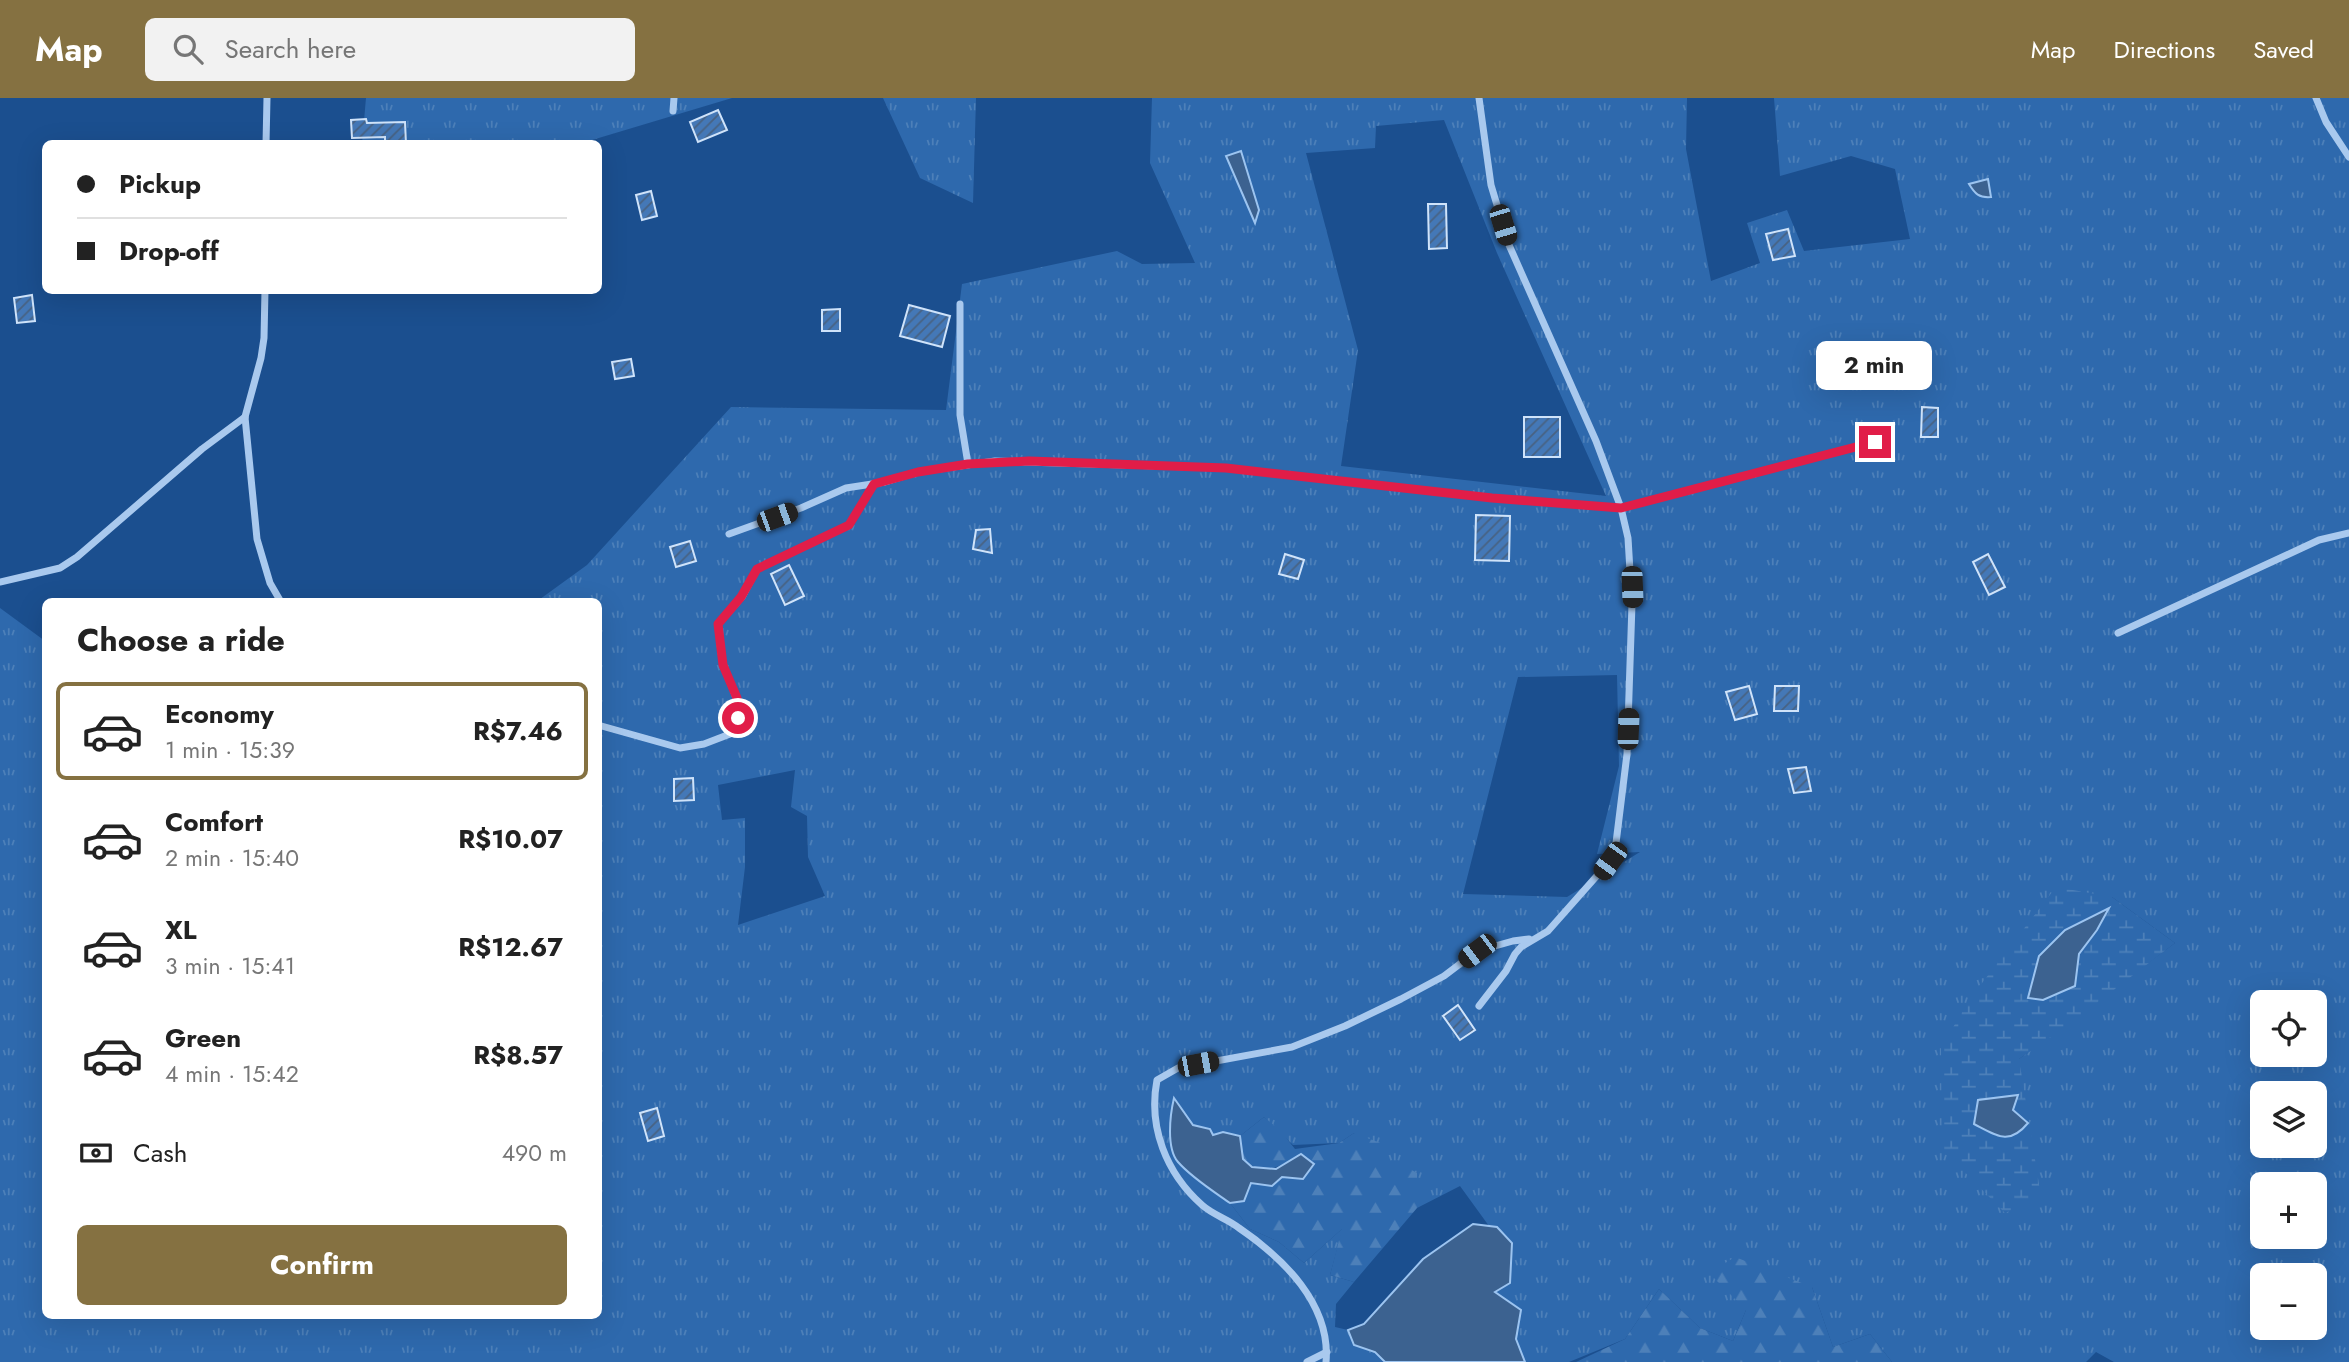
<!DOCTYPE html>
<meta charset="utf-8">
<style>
:root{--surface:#fff;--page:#f2f2f2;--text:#222;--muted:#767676;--line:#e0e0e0;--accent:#857141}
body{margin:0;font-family:Jost,sans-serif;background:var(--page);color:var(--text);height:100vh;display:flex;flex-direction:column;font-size:26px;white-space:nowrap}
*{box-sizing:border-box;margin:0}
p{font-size:23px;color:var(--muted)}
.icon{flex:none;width:38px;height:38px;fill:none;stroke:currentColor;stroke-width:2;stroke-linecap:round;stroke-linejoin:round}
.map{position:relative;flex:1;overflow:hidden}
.side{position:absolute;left:42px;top:500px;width:560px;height:721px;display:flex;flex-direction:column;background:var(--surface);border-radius:10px;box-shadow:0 7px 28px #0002}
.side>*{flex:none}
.hud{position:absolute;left:42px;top:42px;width:560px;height:154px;border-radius:10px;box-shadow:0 7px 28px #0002;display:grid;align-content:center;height:154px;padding:0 35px;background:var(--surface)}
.fabs{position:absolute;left:2250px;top:892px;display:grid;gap:14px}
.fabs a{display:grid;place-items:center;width:77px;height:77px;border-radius:10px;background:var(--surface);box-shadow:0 7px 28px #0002;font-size:35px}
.end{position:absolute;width:32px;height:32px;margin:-16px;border:9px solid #e11d48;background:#fff;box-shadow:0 0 0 4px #fff}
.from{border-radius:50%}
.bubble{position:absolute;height:49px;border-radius:10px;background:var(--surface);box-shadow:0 7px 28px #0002;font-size:23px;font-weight:700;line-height:49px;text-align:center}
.car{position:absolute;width:21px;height:42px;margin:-21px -10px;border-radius:9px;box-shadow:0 0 5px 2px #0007;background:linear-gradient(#222 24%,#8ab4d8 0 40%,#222 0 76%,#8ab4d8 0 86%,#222 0)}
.hud b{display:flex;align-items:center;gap:24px;height:66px;font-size:26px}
.hud b+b{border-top:2px solid var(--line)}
.hud i{width:18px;height:18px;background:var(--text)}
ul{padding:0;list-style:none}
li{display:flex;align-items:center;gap:21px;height:98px;margin:0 14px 10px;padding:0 21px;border:4px solid transparent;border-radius:10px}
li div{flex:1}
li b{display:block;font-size:26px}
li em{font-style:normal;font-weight:700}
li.active{border-color:var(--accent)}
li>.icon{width:63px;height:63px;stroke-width:1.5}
h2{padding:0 35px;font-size:32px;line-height:84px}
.pay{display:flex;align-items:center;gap:18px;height:77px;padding:0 35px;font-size:26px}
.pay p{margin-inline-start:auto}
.action{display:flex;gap:14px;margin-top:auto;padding:14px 35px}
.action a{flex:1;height:80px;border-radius:10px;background:var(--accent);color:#fff;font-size:28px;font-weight:700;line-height:80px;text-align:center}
header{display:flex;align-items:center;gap:42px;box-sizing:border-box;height:98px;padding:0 35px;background:var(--accent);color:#fff}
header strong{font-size:33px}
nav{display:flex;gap:38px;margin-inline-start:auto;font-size:24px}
.search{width:490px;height:63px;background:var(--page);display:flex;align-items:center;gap:18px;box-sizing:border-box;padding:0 24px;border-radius:10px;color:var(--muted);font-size:26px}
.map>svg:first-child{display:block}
.grass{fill:url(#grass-tufts);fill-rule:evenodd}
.forest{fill:url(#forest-firs)}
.wetland{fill:url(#wetland-marsh)}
.water{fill:#3c6290;stroke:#9cc4f0;stroke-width:2}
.building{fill:url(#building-hatch);stroke:#cfe3fa;stroke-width:2}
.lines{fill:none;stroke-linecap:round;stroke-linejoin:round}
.street{stroke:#a9c9ee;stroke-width:7}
.route{stroke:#e11d48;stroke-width:9}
</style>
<header>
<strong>Map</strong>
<div class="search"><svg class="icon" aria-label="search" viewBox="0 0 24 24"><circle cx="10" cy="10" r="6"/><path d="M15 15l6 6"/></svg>Search here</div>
<nav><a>Map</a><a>Directions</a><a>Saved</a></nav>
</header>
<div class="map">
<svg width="2349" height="1264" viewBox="0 0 2349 1264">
<defs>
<pattern id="grass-tufts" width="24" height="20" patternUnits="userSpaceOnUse" patternTransform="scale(1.75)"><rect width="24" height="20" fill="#2e69ad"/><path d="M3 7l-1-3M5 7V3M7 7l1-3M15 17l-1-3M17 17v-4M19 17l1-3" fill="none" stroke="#4d80b9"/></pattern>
<pattern id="forest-firs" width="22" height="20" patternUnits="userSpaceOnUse" patternTransform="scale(1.75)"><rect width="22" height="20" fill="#2e69ad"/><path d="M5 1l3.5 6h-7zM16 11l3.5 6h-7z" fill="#4d80b9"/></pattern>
<pattern id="wetland-marsh" width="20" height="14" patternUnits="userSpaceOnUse" patternTransform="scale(1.75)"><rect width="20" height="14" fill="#2e69ad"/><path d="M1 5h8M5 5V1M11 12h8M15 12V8" fill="none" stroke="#4d80b9"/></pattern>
<pattern id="building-hatch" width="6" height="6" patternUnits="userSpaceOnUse" patternTransform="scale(1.75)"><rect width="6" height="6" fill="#4478b7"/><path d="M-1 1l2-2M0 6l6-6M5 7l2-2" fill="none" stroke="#486282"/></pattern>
</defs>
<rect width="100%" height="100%" fill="#1b4f8f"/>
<!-- grass -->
<g class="grass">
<polygon points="366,0 732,0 582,45 362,46"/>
<polygon points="883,0 976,0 973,105 920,80"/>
<path d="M 1152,0 L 1687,0 L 1686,51 L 1711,183 L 1760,165 L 1747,125 L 1787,112 L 1804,153 L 1910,141 L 1895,71 L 1851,58 L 1780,78 L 1774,0 L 2349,0 L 2349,1264 L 2114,1264 L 2096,1254 L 2086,1264 L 1892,1264 L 1870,1236 L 1833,1249 L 1812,1189 L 1746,1212 L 1733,1243 L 1700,1230 L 1659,1191 L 1625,1241 L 1569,1264 L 1525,1264 L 1515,1241 L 1521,1212 L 1495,1194 L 1498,1129 L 1489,1128 L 1460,1088 L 1417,1110 L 1417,1075 L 1381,1068 L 1354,1035 L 1339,1045 L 1293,1047 L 1264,1019 L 1240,1038 L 1223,1034 L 1213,1037 L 1210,1031 L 1193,1027 L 1175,1000 L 1170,1040 L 1211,1092 L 1230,1105 L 1250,1131 L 1279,1144 L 1304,1165 L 1343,1130 L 1330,1177 L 1354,1184 L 1336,1206 L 1335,1229 L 1348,1232 L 1354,1247 L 1376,1254 L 1385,1264 L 0,1264 L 0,510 L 45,543 L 46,1218 L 598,1218 L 598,504 L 536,504 L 587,467 L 731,309 L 946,312 L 962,186 L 1117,153 L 1142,166 L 1195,165 L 1150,65 ZM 1444,22 L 1497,155 L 1606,398 L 1341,368 L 1358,252 L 1306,55 L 1375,50 L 1376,28 ZM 1617,577 L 1619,668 L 1597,756 L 1640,754 L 1567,799 L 1463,796 L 1518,579 ZM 795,672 L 791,709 L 807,718 L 808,759 L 825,798 L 738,827 L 745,769 L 745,720 L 722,722 L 718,687 ZM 2112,799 L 2175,845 L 2019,961 ZM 2263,905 L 2315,905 L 2315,957 L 2263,957 ZM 2263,996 L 2315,996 L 2315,1048 L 2263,1048 ZM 2263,1087 L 2315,1087 L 2315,1139 L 2263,1139 ZM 2263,1178 L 2315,1178 L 2315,1230 L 2263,1230 Z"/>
</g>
<!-- forest -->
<g class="forest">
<path d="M 1264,1019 L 1280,1032 L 1295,1051 L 1339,1045 L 1354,1035 L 1383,1046 L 1382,1068 L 1398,1064 L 1417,1075 L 1417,1110 L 1354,1184 L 1330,1177 L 1342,1131 L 1304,1165 L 1279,1144 L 1250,1131 L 1230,1105 L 1244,1103 L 1250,1084 L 1271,1088 L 1282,1079 L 1303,1081 L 1301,1056 C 1281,1068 1263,1080 1243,1061 L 1240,1038 Z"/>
<polygon points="1735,1159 1812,1189 1833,1249 1870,1236 1892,1264 1576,1264 1625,1241 1659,1191 1700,1230 1733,1243 1746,1212 1709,1175"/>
</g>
<!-- wetland -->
<polygon class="wetland" points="2056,789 2112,799 2175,845 2068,927 2019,961 2041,1099 2005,1115 1942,1051 1941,950 1969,902"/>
<!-- water -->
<g class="water">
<polygon points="1241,53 1259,112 1255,125 1226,58"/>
<path d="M 1988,81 L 1991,99 C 1979,100 1975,96 1969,86 Z"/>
<polygon points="2109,810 2097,832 2079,856 2075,888 2043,902 2028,900 2039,858 2065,832"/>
<path d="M 2018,997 L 2013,1012 L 2028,1025 C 2009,1048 1997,1038 1974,1026 L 1978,1002 Z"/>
<path d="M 1174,1000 L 1193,1027 L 1210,1031 L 1213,1037 L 1223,1034 L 1240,1038 L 1243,1061 L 1252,1069 L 1276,1071 L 1301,1056 L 1314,1066 L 1303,1081 L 1282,1079 L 1272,1088 L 1251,1085 L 1244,1103 L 1230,1105 C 1213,1093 1192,1080 1178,1064 C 1166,1050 1170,1017 1174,1000 Z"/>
<polygon points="1473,1126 1497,1129 1512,1145 1510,1185 1495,1194 1521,1212 1516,1241 1525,1264 1385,1264 1375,1254 1354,1247 1348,1232 1364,1226 1423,1161"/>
</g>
<!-- building -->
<g class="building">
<polygon points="718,12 727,32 698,44 690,24"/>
<polygon points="366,21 367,25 405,24 406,46 385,46 385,39 352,40 351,22"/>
<polygon points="651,93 657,118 642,122 636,97"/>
<polygon points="1428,106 1446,106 1447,150 1429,151"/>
<polygon points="1788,131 1795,158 1773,162 1766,136"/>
<polygon points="32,197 35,223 17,225 14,200"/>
<polygon points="909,207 950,218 942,249 900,238"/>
<polygon points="840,211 840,233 822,233 822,212"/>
<polygon points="631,261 634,278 615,281 612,264"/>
<polygon points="1922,309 1938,310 1938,339 1921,339"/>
<rect x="1524" y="319" width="36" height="40"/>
<polygon points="1476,417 1510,418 1509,463 1475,462"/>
<polygon points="990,431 992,455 973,451 976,432"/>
<polygon points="690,443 696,463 676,469 670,449"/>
<polygon points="1285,456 1304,462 1298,481 1279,476"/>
<polygon points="1988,456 2005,489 1989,497 1973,464"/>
<polygon points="789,467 804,498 785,507 771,476"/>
<polygon points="1749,588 1757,616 1735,622 1726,594"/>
<polygon points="1775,588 1799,588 1798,613 1774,613"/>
<polygon points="1806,669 1811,693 1794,695 1788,671"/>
<polygon points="693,680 694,702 674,703 674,681"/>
<polygon points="1458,907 1475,932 1460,942 1443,918"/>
<polygon points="657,1010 664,1038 648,1043 640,1015"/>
</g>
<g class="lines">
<!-- street -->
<g class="street">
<polyline points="1479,0 1491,87 1509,147 1596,343 1621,410 1628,440 1632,506 1627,656 1616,745 1610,763 1548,833 1521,849 1515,856 1506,873 1479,908"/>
<polyline points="2316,0 2326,24 2349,59"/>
<polyline points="673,13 674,0"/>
<polyline points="266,46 267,0"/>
<polyline points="265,192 264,240 261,260 245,319 257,441 270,485 281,504"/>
<polyline points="960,206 960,317 968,366"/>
<polyline points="729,436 801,410 846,390 885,384 918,374 995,363 1226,370 1492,400 1621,410 1875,344"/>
<polyline points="0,484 60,470 77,459 202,351 245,319"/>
<polyline points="2118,535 2319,442 2349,435"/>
<path d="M 598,627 L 680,650 L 704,646 L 730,636 C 746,606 734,598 724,569 C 720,556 720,540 718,526 L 742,499 L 757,471 L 849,427 L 874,386"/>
<polyline points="1307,1264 1327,1254"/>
<path d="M 1326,1264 C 1331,1206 1283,1160 1239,1130 C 1228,1121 1213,1117 1202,1107 C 1166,1075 1148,1029 1157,982 L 1178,970 L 1292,949 L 1345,928 L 1401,901 L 1444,878 L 1477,853 L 1513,843 L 1529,841"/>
</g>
</g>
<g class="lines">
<!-- route -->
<polyline class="route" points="738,620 737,600 723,567 718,526 741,499 757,471 849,427 874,386 918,374 968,366 1029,363 1226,370 1492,400 1621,410 1875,344"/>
</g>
</svg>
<div class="fabs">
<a><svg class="icon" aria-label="locate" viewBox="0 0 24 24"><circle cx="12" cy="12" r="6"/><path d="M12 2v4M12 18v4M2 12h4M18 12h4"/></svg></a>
<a><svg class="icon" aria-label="layers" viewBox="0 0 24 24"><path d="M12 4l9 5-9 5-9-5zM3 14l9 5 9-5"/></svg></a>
<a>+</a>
<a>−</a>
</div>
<i class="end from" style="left:738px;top:620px"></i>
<i class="end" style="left:1875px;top:344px"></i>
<div class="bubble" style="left:1816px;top:243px;width:116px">2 min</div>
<i class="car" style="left:1503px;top:127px;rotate:163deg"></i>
<i class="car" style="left:777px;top:419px;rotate:70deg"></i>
<i class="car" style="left:1632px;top:489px;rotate:178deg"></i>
<i class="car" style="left:1628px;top:631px;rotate:2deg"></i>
<i class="car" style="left:1610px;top:763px;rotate:216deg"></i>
<i class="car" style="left:1477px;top:853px;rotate:233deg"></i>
<i class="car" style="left:1198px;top:966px;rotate:79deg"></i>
<div class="hud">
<b><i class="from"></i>Pickup</b>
<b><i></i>Drop-off</b>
</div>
<section class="side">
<h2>Choose a ride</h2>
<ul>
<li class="active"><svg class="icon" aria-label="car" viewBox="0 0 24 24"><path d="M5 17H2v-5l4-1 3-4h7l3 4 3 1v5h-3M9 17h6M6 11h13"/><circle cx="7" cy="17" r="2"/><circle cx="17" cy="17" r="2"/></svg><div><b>Economy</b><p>1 min · 15:39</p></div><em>R$7.46</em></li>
<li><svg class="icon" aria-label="car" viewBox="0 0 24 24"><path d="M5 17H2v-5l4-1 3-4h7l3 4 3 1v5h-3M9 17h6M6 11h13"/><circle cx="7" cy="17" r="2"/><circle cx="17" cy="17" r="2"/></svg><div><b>Comfort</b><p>2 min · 15:40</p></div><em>R$10.07</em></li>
<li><svg class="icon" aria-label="car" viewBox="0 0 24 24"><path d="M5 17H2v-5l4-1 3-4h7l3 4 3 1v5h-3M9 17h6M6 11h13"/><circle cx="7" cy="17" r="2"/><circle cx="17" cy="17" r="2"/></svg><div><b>XL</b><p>3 min · 15:41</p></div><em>R$12.67</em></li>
<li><svg class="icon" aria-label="car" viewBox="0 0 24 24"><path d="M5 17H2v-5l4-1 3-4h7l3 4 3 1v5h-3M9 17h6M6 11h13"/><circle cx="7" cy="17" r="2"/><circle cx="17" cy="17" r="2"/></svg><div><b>Green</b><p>4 min · 15:42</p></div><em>R$8.57</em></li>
</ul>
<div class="pay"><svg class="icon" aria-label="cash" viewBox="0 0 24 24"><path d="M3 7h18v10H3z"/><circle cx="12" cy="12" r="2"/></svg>Cash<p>490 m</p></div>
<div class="action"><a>Confirm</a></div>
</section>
</div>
